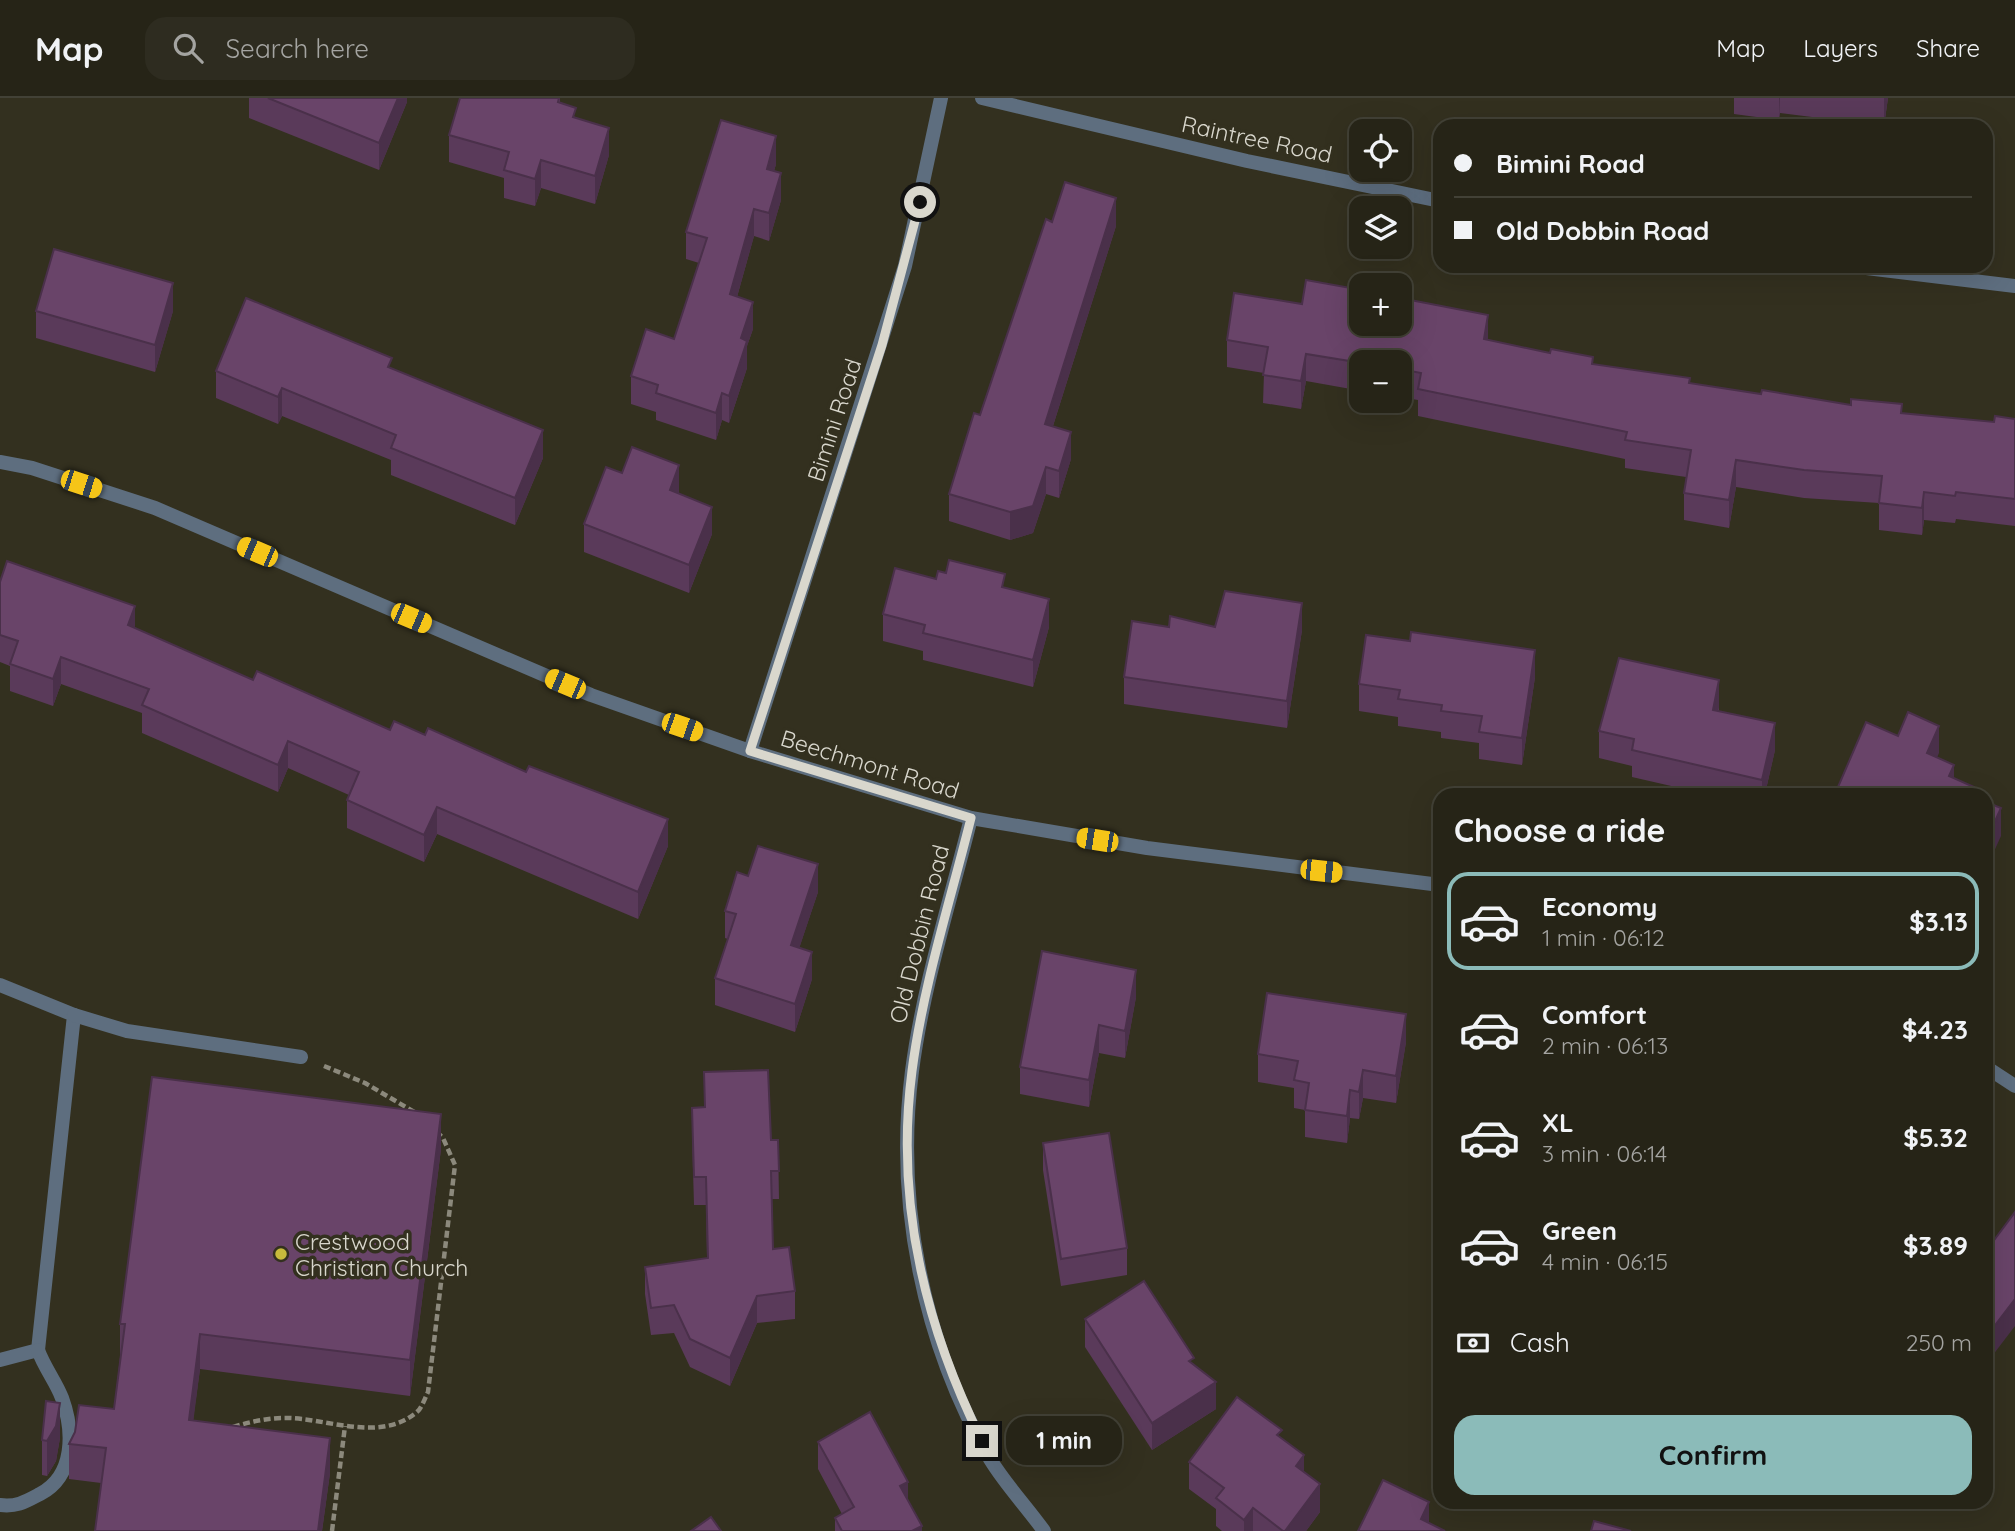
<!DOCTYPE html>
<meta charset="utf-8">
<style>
:root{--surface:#262417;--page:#2e2c20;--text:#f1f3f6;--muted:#a4a4a1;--line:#424136;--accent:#8bbbb9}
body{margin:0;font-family:Quicksand,sans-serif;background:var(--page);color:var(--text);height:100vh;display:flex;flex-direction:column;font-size:26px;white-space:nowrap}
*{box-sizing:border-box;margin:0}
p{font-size:23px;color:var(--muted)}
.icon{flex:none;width:38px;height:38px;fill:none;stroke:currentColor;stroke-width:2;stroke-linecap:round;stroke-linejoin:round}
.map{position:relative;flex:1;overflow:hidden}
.drawer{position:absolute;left:1433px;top:690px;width:560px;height:721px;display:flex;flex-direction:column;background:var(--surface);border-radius:21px;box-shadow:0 7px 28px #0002,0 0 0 2px var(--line)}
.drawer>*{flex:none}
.guide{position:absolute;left:1433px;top:21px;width:560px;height:154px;border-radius:21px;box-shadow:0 7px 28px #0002,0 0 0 2px var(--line);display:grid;align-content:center;height:154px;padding:0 21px;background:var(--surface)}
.tools{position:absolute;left:1349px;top:21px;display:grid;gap:14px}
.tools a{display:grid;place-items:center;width:63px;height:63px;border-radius:14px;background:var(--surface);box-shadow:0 7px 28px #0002,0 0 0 2px var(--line);font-size:35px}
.end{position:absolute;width:32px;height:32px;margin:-16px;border:9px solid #d9d7cd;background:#111;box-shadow:0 0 0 4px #111}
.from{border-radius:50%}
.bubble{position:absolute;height:49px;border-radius:21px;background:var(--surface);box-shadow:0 7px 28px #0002,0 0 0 2px var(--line);font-size:23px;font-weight:800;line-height:49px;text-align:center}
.car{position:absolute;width:21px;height:42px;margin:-21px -10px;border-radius:9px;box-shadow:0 0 5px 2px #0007;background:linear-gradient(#f5c518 24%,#345 0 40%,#f5c518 0 76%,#345 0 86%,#f5c518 0)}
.guide b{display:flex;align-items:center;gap:24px;height:66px;font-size:26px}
.guide b+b{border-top:2px solid var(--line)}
.guide i{width:18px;height:18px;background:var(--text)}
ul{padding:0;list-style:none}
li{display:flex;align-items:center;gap:21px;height:98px;margin:0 14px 10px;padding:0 7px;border:4px solid transparent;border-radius:21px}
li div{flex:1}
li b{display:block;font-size:26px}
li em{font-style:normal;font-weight:800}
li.selected{border-color:var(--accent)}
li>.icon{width:63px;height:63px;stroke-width:1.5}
h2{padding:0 21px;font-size:32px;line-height:84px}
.pay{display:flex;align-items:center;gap:18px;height:77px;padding:0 21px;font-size:26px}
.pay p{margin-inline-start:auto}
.primary-button{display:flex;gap:14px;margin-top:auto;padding:14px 21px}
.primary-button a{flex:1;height:80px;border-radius:21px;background:var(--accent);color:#111;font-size:28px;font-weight:800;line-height:80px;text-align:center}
header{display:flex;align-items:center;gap:42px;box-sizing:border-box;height:98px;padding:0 35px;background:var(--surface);border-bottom:2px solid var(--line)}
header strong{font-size:33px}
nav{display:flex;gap:38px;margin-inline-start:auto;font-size:24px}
.search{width:490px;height:63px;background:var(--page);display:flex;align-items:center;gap:18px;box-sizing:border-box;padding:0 24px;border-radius:21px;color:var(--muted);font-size:26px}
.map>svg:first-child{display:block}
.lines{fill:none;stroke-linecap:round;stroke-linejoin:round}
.path{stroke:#8c897c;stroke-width:4.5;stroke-dasharray:7 3.5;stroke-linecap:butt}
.lane{stroke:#5e6e7f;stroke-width:14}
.street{stroke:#5e6e7f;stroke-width:14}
.wall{fill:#5a3a5a}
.shaded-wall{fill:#4a304a}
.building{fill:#694469;stroke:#4a304a;stroke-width:2}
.route{stroke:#d9d7cd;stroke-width:9}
.poi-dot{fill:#c7bb3c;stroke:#33301f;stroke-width:2.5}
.labels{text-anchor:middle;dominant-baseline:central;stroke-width:7;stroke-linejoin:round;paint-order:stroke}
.street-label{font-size:23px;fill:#d9d7cd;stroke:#33301f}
.poi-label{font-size:23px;fill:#d9d7cd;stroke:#33301f;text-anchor:start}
</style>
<header>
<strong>Map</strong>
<div class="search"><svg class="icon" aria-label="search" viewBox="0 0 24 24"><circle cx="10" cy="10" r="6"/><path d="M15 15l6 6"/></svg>Search here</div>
<nav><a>Map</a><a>Layers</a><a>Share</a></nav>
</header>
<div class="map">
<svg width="2015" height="1433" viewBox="0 0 2015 1433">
<rect width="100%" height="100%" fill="#33301f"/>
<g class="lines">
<!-- path -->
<g class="path">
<polyline points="324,968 365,985 416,1015"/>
<path d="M 233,1329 C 256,1322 278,1318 302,1321 C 338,1325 386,1342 418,1313 C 422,1309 425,1300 428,1294 L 455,1067 L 443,1040 L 438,1035"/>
<polyline points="332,1433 345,1328"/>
</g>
<!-- lane -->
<g class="lane">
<polyline points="0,887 74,917 38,1252 0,1262"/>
<polyline points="74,917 127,933 301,959"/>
<path d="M 0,1407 C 17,1409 25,1404 40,1396 C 75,1378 74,1333 62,1300 C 56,1284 44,1269 38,1252"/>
</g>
<!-- street -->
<g class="street">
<polyline points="982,0 1247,63 1440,103"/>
<polyline points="1850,168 2015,188"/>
<polyline points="0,364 32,370 155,410 591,597 750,653 971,720 1147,750 1440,787"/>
<polyline points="750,653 905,168 941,0"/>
<path d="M 971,720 C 950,804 923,888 912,973 C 895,1105 923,1245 990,1361 C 1005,1386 1027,1409 1044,1433"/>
<polyline points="1986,969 2015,988"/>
</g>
</g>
<!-- wall -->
<g class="wall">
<polygon points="249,0 407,0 407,4 379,72 249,20"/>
<polygon points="560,0 560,5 576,20 609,57 595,106 541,90 535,108 504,100 504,80 449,64 449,37"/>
<polygon points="1734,0 1888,0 1884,28 1780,15 1779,22 1734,16"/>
<polygon points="776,66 774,73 781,102 769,143 754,138 737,199 753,231 747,248 747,270 729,325 722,322 716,342 656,322 656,314 631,306 631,278 674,241 699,165 686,161 686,134"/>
<polygon points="1052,124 1116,128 1053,328 1071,361 1059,400 1046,396 1033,435 1010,442 949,423 949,396 980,317"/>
<polygon points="36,213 173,213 155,274 36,240"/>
<polygon points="1227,242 1488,242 1593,266 1690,286 1902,315 1994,324 2015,321 2015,428 1956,421 1955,425 1924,422 1922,437 1879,432 1879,405 1804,400 1736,389 1729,430 1684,422 1684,395 1686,379 1625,370 1625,361 1418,318 1418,302 1400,299 1400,264 1362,264 1362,293 1306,283 1301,311 1263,305 1264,275 1227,269"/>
<polygon points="392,270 543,360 515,427 391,377 391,362 282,318 278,326 216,300 216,273"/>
<polygon points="679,394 679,396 712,436 689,495 584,454 584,426"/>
<polygon points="936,481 1005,490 1049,529 1033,589 923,562 923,553 883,543 883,516"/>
<polygon points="0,484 135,530 253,582 390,632 668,748 638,821 437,736 424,764 347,730 347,702 349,697 288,670 278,694 142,635 142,615 61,586 53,608 10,593 10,568 0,564"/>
<polygon points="1215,529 1302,532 1287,630 1124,606 1124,579"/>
<polygon points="1535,579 1522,667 1479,661 1479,645 1441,640 1441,634 1398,628 1398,619 1359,613 1359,586"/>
<polygon points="1719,609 1719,613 1775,652 1765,696 1706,696 1632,679 1632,668 1599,660 1599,633"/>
<polygon points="748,778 818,794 799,850 812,881 795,934 715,907 715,880 728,841 725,840 725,813"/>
<polygon points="1136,899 1125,960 1099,955 1089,1009 1020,996 1020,969"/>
<polygon points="1406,944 1396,1005 1363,1000 1359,1021 1350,1020 1347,1045 1305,1039 1305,1012 1294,1010 1294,990 1258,984 1258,956"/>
<polygon points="704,974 771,1042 778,1042 779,1101 772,1101 773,1151 795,1193 795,1221 757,1225 730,1288 690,1269 674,1235 651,1237 645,1196 645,1169 707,1160 706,1107 694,1107 692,1037 692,1010 704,1009"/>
<polygon points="1043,1045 1127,1150 1127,1177 1061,1188 1043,1072"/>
<polygon points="441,1051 410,1298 200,1271 193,1322 330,1375 322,1433 95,1433 101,1385 69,1381 69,1346 114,1311 120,1259 120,1226"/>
<polygon points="1085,1221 1194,1267 1216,1311 1152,1352 1085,1249"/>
<polygon points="60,1340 56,1363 47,1378 42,1377 42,1342"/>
<polygon points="1282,1340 1304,1374 1320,1414 1306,1433 1222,1433 1216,1428 1216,1411 1189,1391 1189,1364"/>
<polygon points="818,1344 922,1433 835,1433 835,1420 842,1416 818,1371"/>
</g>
<!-- shaded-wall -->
<g class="shaded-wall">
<polygon points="398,0 407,0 407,4 379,72 379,45"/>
<polygon points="1779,0 1780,0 1779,22"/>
<polygon points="1884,0 1888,0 1884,28"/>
<polygon points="609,30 609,57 595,106 595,78"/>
<polygon points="776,38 776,66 767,98 767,71"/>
<polygon points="541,62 541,90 535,108 535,81"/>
<polygon points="781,75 781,102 769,143 769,115"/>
<polygon points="1116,100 1116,128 1045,353 1045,326"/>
<polygon points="754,111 754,138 730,224 730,196"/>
<polygon points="173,185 173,213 155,274 155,247"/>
<polygon points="753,204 753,231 747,248 747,270 729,325 729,298 741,240"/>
<polygon points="1488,217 1488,244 1484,241"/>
<polygon points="1306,256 1306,283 1301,311 1301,283"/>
<polygon points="282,290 282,318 278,326 278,299"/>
<polygon points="722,295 722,322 716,342 716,315"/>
<polygon points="543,332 543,360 515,427 515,400"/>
<polygon points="1071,334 1071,361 1059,400 1059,373"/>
<polygon points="1736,362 1736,389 1729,430 1729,402"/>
<polygon points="679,367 679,394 670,420 670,392"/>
<polygon points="1046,369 1046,396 1033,435 1010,442 1010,414"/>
<polygon points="1924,394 1924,422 1922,437 1922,410"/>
<polygon points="712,409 712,436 689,495 689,467"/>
<polygon points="1049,501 1049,529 1033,589 1033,562"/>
<polygon points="1302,505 1302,532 1287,630 1287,603"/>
<polygon points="135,508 135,535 128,527"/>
<polygon points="1535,552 1535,579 1522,667 1522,640"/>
<polygon points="61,559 61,586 53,608 53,581"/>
<polygon points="1719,582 1719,609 1713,639 1713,612"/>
<polygon points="1775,625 1775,652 1765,696 1762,696 1762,682"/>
<polygon points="1939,628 1939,655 1927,682 1927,655"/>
<polygon points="288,643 288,670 278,694 278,667"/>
<polygon points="1954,667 1954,694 1949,678"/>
<polygon points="437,709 437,736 424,764 424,737"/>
<polygon points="2001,710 2001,738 1986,771 1986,743"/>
<polygon points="668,721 668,748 638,821 638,794"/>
<polygon points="818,766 818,794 791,875 791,847"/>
<polygon points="812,854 812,881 795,934 795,906"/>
<polygon points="1136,872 1136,899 1125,960 1125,933"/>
<polygon points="1406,916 1406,944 1396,1005 1396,978"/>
<polygon points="1099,927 1099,955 1089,1009 1089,982"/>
<polygon points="1363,972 1363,1000 1359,1021 1359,994"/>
<polygon points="1350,992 1350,1020 1347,1045 1347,1018"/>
<polygon points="441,1016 441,1051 410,1298 410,1262"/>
<polygon points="757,1198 757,1225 730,1288 730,1260"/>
<polygon points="2015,1201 2015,1228 1986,1266 1986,1239"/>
<polygon points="200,1236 200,1271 189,1357 189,1322"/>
<polygon points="1216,1284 1216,1311 1152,1352 1152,1325"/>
<polygon points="60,1305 60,1340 56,1363 47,1378 47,1343"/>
<polygon points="330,1340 330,1375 322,1433 318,1433"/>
<polygon points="1304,1357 1304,1384 1296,1368"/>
<polygon points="908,1384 908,1411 900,1388"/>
<polygon points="1320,1386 1320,1414 1306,1433 1285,1433"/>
<polygon points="1429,1404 1429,1431 1421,1421"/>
<polygon points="1253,1410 1253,1433 1244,1433 1244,1422"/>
<polygon points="922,1428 922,1433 912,1433"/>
</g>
<!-- building -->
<g class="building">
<polygon points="268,0 398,0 379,45"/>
<polygon points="460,0 559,0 558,4 576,10 573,19 609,30 595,78 541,62 535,81 504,72 509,54 449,37"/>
<polygon points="721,22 776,38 767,71 781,75 769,115 754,111 730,196 753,204 741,240 747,243 729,298 722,295 716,315 656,295 658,287 631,278 646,231 674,241 707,140 686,134"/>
<polygon points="1065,84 1116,100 1045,326 1071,334 1059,373 1046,369 1033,408 1010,414 949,396 974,315 980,317 1046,121 1052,124"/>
<polygon points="54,151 173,185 155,247 36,213"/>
<polygon points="1306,182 1362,192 1362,226 1400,226 1400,200 1488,217 1484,241 1550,255 1551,251 1593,259 1592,266 1690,280 1689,285 1761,296 1762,292 1851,307 1851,301 1902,306 1901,315 1994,324 1995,318 2015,321 2015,401 1956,394 1955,398 1924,394 1922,410 1879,405 1882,378 1804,372 1736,362 1729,402 1684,395 1691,352 1625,342 1627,334 1418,291 1421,275 1400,271 1400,264 1362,264 1362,265 1306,256 1301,283 1263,277 1268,249 1227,242 1234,195 1302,206"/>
<polygon points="246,200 392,260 388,269 543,332 515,400 391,350 396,337 282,290 278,299 216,273"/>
<polygon points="632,349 679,367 670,392 712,409 689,467 584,426 606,369 622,375"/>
<polygon points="949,462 1005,476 1002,489 1049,501 1033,562 923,535 925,527 883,516 895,470 936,481 938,473 946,475"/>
<polygon points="7,463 135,508 128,527 253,582 257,573 390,632 394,623 425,637 428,630 526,674 529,668 668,721 638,794 437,709 424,737 347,702 359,674 288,643 278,667 142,607 149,591 61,559 53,581 10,566 18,543 0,537 0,484"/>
<polygon points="1225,493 1302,505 1287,603 1124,579 1132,523 1169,529 1170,518 1215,529"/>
<polygon points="1411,534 1535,552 1522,640 1479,634 1482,618 1441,613 1442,607 1398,601 1400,592 1359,586 1366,537 1410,543"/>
<polygon points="1619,560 1719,582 1713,612 1775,625 1762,682 1632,652 1634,641 1599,633"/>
<polygon points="1908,614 1939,628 1927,655 1954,667 1949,678 1974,689 1971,696 1835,696 1866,624 1898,638"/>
<polygon points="1986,704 2001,710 1986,743"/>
<polygon points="758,748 818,766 791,847 812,854 795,906 715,880 736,816 725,813 737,774 748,778"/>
<polygon points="1042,853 1136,872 1125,933 1099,927 1089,982 1020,969"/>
<polygon points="1267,895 1406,916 1396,978 1363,972 1359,994 1350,992 1347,1018 1305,1012 1309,985 1294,982 1298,963 1258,956"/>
<polygon points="768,972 771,1042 778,1042 779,1073 771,1073 773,1151 789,1149 795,1193 757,1198 730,1260 690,1241 674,1207 651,1210 645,1169 708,1160 706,1079 694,1079 692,1010 705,1009 704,974"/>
<polygon points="152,979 441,1016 410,1262 200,1236 189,1322 330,1340 318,1433 95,1433 106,1350 69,1346 75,1334 79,1307 114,1311 125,1226 120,1226"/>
<polygon points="1109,1035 1127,1150 1061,1161 1043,1045"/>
<polygon points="2015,1114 2015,1201 1986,1239 1986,1153"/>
<polygon points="1144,1183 1194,1260 1189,1263 1216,1284 1152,1325 1085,1221"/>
<polygon points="1237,1299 1282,1332 1277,1337 1304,1357 1296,1368 1320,1386 1285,1433 1283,1433 1253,1410 1244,1422 1216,1400 1224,1390 1189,1364"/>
<polygon points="46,1303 60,1305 56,1328 47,1343 42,1342"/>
<polygon points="870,1314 908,1384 900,1388 922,1428 912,1433 842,1433 835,1420 854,1409 818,1344"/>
<polygon points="1383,1382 1429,1404 1421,1421 1445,1433 1358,1433"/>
<polygon points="711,1419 721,1433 691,1433"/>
<polygon points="1594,1423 1631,1433 1591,1433"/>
</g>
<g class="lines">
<!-- route -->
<path class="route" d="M 920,104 L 882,247 L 750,653 L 971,720 C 950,804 923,888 912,973 C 895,1104 924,1226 982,1343"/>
</g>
<!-- markers -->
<circle class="poi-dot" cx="281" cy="1156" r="7"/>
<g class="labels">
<!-- street labels -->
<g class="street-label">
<text transform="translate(1257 41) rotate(12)">Raintree Road</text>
<text transform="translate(834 322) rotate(-72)">Bimini Road</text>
<text transform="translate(870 666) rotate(17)">Beechmont Road</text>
<text transform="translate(919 836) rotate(-76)">Old Dobbin Road</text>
</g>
<!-- poi labels -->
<g class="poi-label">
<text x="295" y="1143">Crestwood<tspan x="295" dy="26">Christian Church</tspan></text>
</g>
</g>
</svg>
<div class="tools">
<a><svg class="icon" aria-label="locate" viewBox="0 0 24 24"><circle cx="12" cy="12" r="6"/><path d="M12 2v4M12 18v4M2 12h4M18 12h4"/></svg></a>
<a><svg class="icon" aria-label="layers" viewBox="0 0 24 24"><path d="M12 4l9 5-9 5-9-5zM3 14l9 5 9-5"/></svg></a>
<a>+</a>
<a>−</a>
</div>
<i class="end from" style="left:920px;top:104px"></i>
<i class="end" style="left:982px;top:1343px"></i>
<div class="bubble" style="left:1006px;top:1318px;width:116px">1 min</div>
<i class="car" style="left:81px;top:386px;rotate:108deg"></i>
<i class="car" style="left:257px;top:454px;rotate:293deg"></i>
<i class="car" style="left:411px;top:520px;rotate:113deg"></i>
<i class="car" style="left:565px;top:586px;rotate:293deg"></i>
<i class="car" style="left:682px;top:629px;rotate:109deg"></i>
<i class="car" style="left:1097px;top:742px;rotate:279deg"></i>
<i class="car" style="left:1321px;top:773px;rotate:96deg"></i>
<div class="guide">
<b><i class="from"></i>Bimini Road</b>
<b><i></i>Old Dobbin Road</b>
</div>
<section class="drawer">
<h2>Choose a ride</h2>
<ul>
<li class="selected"><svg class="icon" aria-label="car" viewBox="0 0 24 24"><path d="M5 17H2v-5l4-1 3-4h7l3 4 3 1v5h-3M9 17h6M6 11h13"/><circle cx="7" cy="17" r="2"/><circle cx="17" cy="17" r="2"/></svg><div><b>Economy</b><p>1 min · 06:12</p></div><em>$3.13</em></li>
<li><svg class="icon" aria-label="car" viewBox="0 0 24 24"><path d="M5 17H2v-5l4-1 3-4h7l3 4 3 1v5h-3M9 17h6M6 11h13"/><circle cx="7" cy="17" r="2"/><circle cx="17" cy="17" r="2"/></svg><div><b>Comfort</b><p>2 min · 06:13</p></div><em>$4.23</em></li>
<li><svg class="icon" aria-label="car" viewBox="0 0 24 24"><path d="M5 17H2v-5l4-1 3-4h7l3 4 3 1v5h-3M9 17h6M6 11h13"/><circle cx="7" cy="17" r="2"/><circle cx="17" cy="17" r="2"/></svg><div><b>XL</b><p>3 min · 06:14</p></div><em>$5.32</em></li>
<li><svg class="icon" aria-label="car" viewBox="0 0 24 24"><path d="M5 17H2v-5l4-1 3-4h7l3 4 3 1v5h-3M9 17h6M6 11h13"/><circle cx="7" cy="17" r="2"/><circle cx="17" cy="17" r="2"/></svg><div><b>Green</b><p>4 min · 06:15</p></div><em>$3.89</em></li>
</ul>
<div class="pay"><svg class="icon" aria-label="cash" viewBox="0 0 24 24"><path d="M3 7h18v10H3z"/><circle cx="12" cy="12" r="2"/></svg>Cash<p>250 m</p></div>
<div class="primary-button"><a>Confirm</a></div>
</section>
</div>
